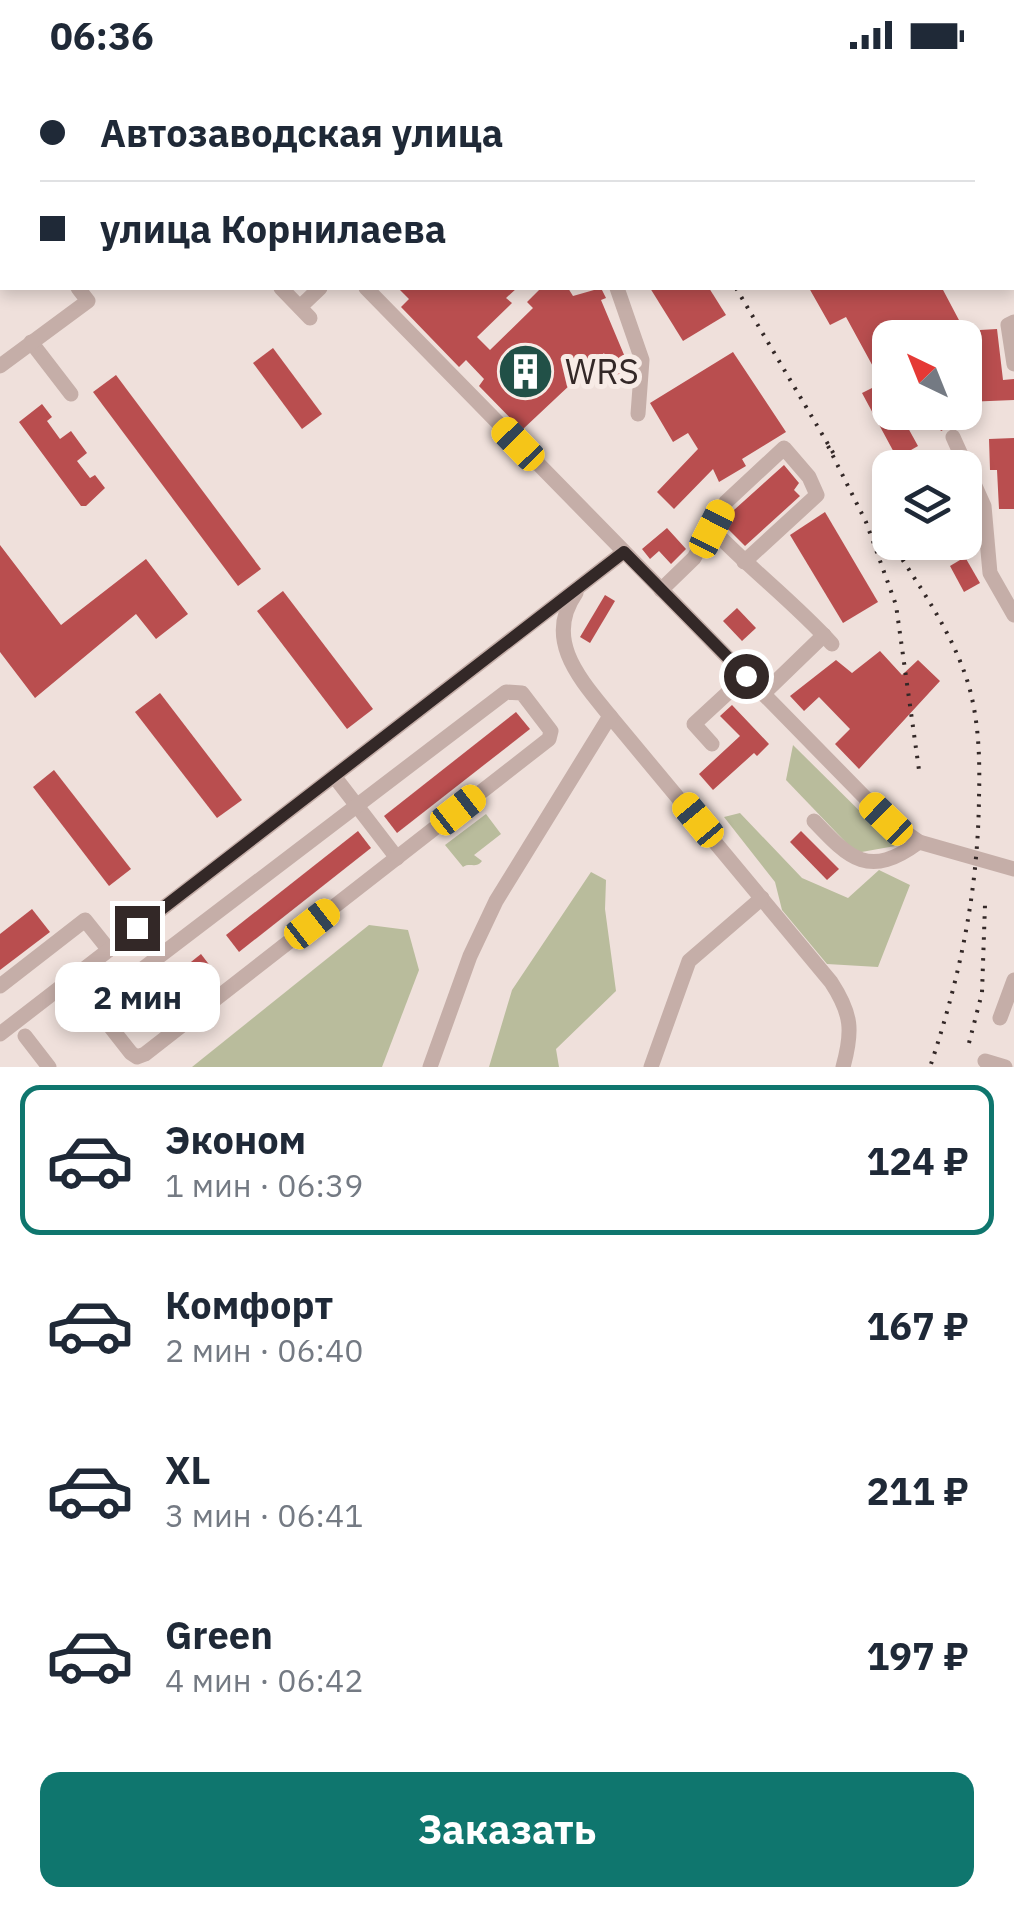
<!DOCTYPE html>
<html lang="ru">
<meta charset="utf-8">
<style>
:root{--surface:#fff;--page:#f2f2f3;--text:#1f2937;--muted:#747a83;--line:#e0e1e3;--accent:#0f766e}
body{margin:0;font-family:"IBM Plex Sans",sans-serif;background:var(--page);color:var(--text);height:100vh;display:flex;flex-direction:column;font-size:38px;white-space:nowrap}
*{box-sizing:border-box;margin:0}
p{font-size:32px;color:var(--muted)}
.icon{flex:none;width:55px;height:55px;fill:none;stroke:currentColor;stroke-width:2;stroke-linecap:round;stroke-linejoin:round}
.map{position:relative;height:997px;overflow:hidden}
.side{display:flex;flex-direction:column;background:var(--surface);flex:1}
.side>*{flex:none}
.hud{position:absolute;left:0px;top:0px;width:1015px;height:220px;box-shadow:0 5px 15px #0003;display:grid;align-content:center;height:220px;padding:0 40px;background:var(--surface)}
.needle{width:65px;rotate:317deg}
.controls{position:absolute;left:872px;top:250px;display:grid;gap:20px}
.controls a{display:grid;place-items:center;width:110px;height:110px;border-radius:20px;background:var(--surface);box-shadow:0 5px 15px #0003;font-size:50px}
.end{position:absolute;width:45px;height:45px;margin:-22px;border:12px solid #332827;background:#fff;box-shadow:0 0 0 5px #fff}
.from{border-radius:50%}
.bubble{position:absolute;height:70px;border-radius:20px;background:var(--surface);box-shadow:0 5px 15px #0003;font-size:32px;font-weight:700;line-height:70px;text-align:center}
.car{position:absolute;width:30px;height:60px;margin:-30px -15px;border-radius:12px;box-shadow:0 0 8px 2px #0007;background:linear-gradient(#f5c518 24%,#345 0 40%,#f5c518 0 76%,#345 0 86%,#f5c518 0)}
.hud b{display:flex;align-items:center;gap:35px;height:95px;font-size:38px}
.hud b+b{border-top:2px solid var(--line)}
.hud i{width:25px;height:25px;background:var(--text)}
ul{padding:18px 0 0;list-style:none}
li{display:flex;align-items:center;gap:30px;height:150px;margin:0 20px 15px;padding:0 20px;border:5px solid transparent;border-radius:20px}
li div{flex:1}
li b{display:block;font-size:38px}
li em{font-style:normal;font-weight:700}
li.selected{border-color:var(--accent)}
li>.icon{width:90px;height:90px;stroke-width:1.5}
.button{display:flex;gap:20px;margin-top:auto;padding:20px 40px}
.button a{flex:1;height:115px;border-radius:20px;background:var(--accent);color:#fff;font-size:40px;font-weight:700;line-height:115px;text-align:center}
.status{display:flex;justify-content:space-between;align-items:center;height:70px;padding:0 50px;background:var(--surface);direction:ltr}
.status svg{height:28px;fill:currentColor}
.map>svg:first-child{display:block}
.green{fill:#b9bc9c}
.building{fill:#b94e4f}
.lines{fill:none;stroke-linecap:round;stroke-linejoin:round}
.minor{stroke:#c5aea8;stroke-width:15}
.rail{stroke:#332827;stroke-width:4;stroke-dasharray:2.5 8;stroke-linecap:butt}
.route{stroke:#332827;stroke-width:12}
.labels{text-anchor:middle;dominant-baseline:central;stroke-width:10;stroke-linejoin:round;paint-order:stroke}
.poi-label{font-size:35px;fill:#332827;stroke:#f7ebe6;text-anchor:start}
</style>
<div class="status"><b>06:36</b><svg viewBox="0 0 49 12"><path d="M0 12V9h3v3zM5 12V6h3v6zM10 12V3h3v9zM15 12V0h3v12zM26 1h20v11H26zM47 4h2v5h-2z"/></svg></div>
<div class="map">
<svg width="1014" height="997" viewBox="0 0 1014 997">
<rect width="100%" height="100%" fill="#efe0db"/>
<!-- green -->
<g class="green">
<polygon points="793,675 895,776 856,783 786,710"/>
<polygon points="740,743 802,808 848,828 879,800 910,815 878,897 827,894 782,840 775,812 724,747"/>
<path d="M 486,744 L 501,764 L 474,785 L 482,791 C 476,799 470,792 463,797 L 445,775 Z"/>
<polygon points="591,802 606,810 605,839 616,921 556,979 559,997 489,997 512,920"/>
<polygon points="369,855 408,860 419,900 382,997 192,997"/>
</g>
<!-- building -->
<g class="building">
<polygon points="398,218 517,218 506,228 512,233 477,267 490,280 533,238 527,232 541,218 568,218 573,226 601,218 606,228 601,230 630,299 615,306 604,283 522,360 479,316 484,309 466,290 459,297 401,237 409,229"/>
<polygon points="650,218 709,218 726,245 683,271"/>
<polygon points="809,218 942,218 960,252 931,268 890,268 890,342 958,342 962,350 941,361 931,343 907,356 918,376 897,388 862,323 882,313 846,247 830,255"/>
<polygon points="997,259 1003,310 1014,309 1014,330 965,332 965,274 981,273 980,260"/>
<polygon points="273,278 322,344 302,359 253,293"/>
<polygon points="733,282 786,362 742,389 746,396 719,412 713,399 674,439 657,422 698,379 688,363 673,372 650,333"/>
<polygon points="116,305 261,499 238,516 93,322"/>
<polygon points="42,334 52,347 47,351 60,369 71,361 87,383 77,391 90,408 95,405 105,418 86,436 81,436 19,352"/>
<polygon points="1014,368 1014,439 999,439 997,400 990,400 989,369"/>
<polygon points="784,395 799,413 794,420 800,426 745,476 725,456 734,440"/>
<polygon points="825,442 878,532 843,553 790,465"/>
<polygon points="667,458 686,479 671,494 659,481 650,489 642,479"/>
<polygon points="0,475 61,555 146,489 188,544 156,569 136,544 35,628 0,582"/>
<polygon points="965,487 980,513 964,522 950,496"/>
<polygon points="283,521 373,639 347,659 257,541"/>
<polygon points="605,525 615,531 590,573 580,567"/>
<polygon points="737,538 756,558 742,571 723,551"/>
<polygon points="880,581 902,605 918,590 940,611 859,699 835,674 850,659 819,627 804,641 790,626 836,590 852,603"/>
<polygon points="160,623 242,730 217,748 135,642"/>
<polygon points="732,635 769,674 757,686 754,683 713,720 699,704 740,666 720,646"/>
<polygon points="516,642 530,659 397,763 384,746"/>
<polygon points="54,700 131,799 109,816 33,717"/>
<polygon points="358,761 371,778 239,882 226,865"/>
<polygon points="801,761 839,799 827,810 790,772"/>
<polygon points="32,839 50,862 0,900 0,864"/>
<polygon points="201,884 214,901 137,961 124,945"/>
</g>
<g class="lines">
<!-- minor -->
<g class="minor">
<polyline points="152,0 155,2"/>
<polyline points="558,0 618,2"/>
<polyline points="979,2 980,0"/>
<polyline points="0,71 2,73"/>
<polyline points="0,117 2,120"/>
<polyline points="281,218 310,248"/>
<polyline points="366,218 886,749 919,772 1014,799"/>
<polyline points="617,218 642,290 638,344"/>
<polyline points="300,237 320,218"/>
<polyline points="1014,252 1008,255 1014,294"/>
<polyline points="31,272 71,324"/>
<polyline points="0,296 88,231 78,218"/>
<polyline points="953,367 984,436 990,503 1014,545"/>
<path d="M 712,459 C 750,499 794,532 832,574"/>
<polyline points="661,520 694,488 726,432 784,378 809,407 817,425 744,492"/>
<polyline points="763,624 824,565"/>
<path d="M 610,646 L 831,912 C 852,944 853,961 843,997"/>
<polyline points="712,674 694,654 746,606"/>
<polyline points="334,706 397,788"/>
<path d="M 814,751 C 850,789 869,809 919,772"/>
<path d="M 73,908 C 92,933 111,958 131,983 L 137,987 L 145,984 L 549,669 L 551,661 L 522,623 L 506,622 L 94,936"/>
<polyline points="0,916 85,850 109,880"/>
<polyline points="1000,948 1014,910"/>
<polyline points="0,964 624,482"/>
<polyline points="25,966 49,997"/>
<polyline points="985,991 1005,997"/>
<path d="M 430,997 L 470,886 L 496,831 L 610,646 C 581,610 543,570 576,523"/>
<polyline points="651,997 689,891 762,828"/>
</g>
<!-- rail -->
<g class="rail">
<polyline points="196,0 217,2"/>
<polyline points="736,218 835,386"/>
<polyline points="828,376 866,452 896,535 919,700"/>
<path d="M 891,472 C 920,517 952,562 968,613 C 979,650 980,689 979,727 C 978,822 960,907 930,997"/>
<polyline points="969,973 982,923 985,835"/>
</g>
</g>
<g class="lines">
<!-- route -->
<polyline class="route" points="137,858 624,482 746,606"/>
</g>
<!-- icons -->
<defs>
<symbol id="building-disc" viewBox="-11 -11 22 22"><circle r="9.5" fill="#215047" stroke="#f7ebe6"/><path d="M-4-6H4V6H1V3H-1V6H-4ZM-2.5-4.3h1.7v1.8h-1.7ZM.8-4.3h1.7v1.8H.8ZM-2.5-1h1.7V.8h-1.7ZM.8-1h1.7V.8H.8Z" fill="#fff"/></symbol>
</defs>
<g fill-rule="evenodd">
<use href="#building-disc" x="494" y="270" width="63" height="63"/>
</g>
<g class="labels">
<!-- poi labels -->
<g class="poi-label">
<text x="565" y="301">WRS</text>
</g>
</g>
</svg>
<div class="controls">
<a><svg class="needle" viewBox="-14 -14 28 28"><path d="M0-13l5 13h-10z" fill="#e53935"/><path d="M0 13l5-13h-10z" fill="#747a83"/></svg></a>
<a><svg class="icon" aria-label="layers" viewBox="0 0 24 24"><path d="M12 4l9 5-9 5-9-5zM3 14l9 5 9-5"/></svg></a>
</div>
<i class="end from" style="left:746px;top:606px"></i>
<i class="end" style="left:137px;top:858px"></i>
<div class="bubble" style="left:55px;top:892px;width:165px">2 мин</div>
<i class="car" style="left:518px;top:374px;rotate:316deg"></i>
<i class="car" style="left:712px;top:459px;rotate:27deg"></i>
<i class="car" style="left:458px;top:740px;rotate:52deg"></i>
<i class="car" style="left:886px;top:749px;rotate:314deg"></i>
<i class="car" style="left:698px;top:750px;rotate:320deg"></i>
<i class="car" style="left:312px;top:854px;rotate:52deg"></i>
<div class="hud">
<b><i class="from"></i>Автозаводская улица</b>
<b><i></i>улица Корнилаева</b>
</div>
</div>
<section class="side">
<ul>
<li class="selected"><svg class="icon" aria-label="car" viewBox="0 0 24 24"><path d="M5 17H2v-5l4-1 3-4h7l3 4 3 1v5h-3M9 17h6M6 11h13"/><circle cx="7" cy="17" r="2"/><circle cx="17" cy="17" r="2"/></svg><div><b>Эконом</b><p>1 мин · 06:39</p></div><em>124 ₽</em></li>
<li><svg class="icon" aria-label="car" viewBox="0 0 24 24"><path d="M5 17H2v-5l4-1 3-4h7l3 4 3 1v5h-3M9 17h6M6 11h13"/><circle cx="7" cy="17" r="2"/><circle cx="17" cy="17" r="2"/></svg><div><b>Комфорт</b><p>2 мин · 06:40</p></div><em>167 ₽</em></li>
<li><svg class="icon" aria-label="car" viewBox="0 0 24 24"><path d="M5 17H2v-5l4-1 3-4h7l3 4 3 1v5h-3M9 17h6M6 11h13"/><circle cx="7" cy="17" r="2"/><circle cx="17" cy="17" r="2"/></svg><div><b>XL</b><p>3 мин · 06:41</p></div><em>211 ₽</em></li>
<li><svg class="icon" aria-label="car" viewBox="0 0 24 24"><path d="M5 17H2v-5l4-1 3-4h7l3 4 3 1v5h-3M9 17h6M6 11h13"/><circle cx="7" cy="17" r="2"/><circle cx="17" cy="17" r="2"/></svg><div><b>Green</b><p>4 мин · 06:42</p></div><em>197 ₽</em></li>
</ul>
<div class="button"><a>Заказать</a></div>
</section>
